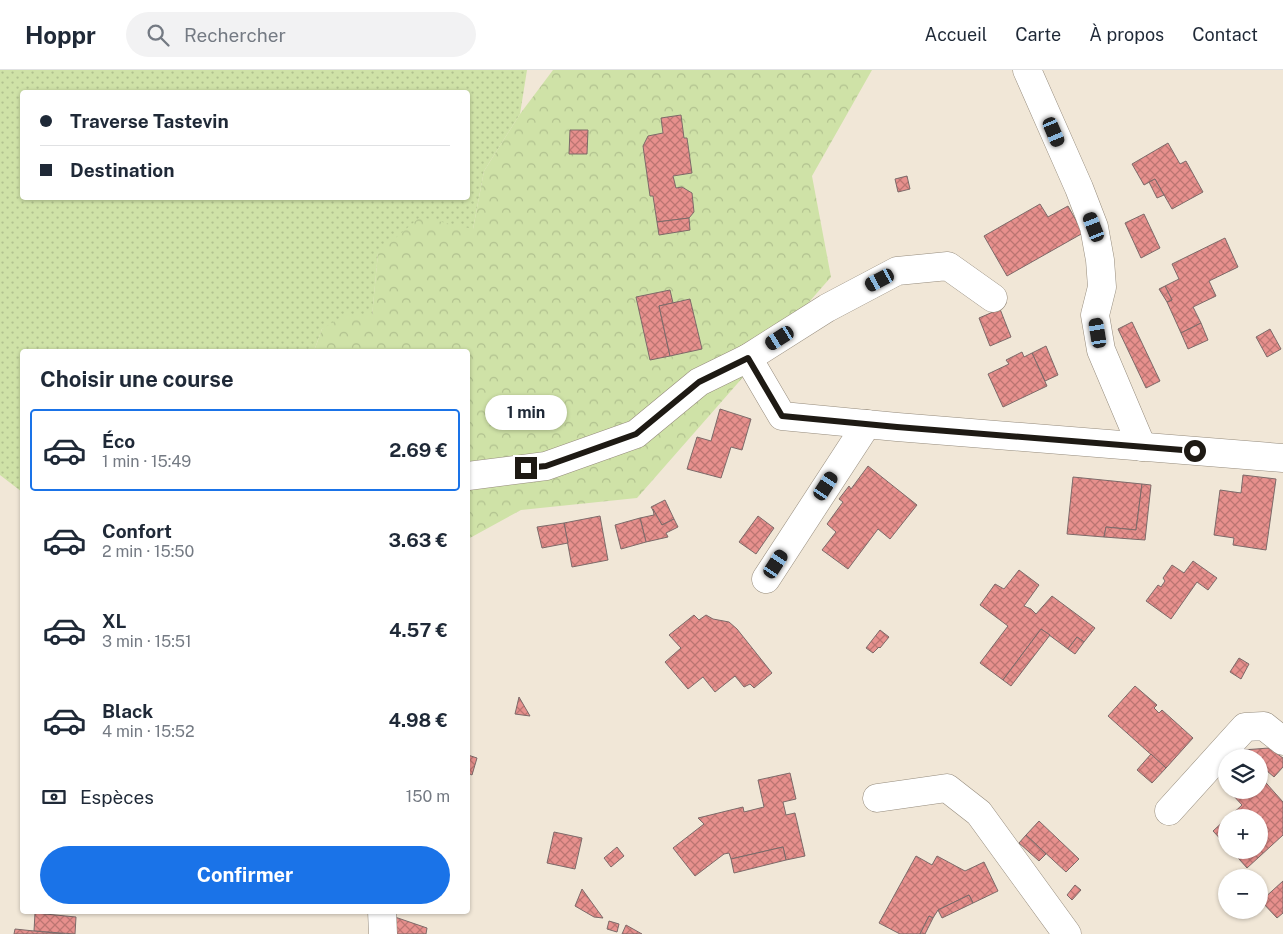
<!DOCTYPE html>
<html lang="fr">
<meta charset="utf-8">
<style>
:root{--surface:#fff;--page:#f2f2f3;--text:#1f2937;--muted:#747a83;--line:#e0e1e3;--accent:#1a73e8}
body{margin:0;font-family:"Public Sans",sans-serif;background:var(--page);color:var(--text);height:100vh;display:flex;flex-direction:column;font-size:19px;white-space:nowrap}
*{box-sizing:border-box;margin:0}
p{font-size:16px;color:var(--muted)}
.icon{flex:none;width:28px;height:28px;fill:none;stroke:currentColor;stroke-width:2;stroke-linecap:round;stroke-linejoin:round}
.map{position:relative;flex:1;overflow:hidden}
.details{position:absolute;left:20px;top:279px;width:450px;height:565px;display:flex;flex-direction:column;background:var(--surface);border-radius:5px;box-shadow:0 1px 4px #0004}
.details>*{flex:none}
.banner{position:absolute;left:20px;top:20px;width:450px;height:110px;border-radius:5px;box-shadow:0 1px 4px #0004;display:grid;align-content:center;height:110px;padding:0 20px;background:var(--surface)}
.fabs{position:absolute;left:1218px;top:679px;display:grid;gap:10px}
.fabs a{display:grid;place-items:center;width:50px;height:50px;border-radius:50%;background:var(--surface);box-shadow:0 1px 4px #0004;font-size:25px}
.end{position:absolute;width:22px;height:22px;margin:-11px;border:6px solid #1e1a14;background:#fff;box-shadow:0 0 0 2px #fff}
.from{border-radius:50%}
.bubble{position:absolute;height:35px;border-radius:18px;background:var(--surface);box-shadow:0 1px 4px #0004;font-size:16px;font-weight:700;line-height:35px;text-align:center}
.car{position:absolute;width:15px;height:30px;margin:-15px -8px;border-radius:6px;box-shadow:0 0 4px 1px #0007;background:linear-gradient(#222 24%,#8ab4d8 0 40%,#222 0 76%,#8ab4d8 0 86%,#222 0)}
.banner b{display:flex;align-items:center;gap:18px;height:48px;font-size:19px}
.banner b+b{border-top:1px solid var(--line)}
.banner i{width:12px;height:12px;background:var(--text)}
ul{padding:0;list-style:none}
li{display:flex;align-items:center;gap:15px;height:82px;margin:0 10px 8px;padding:0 10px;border:2px solid transparent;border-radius:5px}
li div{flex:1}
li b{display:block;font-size:19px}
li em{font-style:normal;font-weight:700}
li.active{border-color:var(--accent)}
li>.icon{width:45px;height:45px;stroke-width:1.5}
h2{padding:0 20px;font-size:22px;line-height:60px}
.pay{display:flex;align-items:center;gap:12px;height:55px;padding:0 20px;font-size:19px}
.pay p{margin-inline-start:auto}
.button{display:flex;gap:10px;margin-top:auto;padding:10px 20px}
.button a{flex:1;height:58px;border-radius:30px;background:var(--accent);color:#fff;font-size:20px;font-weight:700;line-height:58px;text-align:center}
header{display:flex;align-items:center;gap:30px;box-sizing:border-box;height:70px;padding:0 25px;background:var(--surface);border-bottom:1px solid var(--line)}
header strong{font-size:24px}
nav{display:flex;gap:28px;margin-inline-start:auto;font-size:18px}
.search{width:350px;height:45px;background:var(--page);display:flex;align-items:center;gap:12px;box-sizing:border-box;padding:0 18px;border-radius:28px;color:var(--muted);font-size:19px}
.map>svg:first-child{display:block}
.grass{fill:url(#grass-dots);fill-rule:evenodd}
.forest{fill:url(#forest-crowns)}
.building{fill:url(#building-cross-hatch);stroke:#7d6a69}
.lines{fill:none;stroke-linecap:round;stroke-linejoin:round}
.minor-casing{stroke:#958b7c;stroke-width:29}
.minor{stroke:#fff;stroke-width:28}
.route{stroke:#1e1a14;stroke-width:6}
</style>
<header>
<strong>Hoppr</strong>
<div class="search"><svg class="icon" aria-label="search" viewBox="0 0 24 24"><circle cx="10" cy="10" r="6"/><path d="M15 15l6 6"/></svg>Rechercher</div>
<nav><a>Accueil</a><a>Carte</a><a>À propos</a><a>Contact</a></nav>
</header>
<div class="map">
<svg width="1283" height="864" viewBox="0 0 1283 864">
<defs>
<pattern id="grass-dots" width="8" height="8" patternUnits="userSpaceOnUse" patternTransform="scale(1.25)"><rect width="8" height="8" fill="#cfe2a7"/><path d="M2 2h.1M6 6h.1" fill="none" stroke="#b1c18f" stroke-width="1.8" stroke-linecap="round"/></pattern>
<pattern id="forest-crowns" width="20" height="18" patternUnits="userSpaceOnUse" patternTransform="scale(1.25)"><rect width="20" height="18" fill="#cfe2a7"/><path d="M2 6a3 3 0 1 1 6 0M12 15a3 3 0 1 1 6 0" fill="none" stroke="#b1c18f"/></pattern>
<pattern id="building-cross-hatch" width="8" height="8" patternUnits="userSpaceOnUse" patternTransform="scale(1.25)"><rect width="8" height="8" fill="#e7908d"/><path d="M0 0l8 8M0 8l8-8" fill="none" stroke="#bb7572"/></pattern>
</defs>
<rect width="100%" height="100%" fill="#f1e7d7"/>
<!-- grass -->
<path class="grass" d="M 0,0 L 527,0 L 520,44 L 484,101 L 473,159 L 378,183 L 372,247 L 322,259 L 314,281 L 22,281 L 22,422 L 0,405 ZM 22,22 L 468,22 L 468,128 L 22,128 Z"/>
<!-- forest -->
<polygon class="forest" points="553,0 872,0 812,106 831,207 637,428 521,440 468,469 468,281 314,281 322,259 343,246 372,246 378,183 420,147 473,159 484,101 520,44"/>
<!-- building -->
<g class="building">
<polygon points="681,45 684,68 687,68 692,103 673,106 676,118 682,117 692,123 694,142 689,148 657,152 653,126 650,126 643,76 648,66 663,63 661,48"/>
<polygon points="570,60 588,60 587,84 569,84"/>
<polygon points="1168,73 1180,94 1186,91 1203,122 1172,139 1155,109 1144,115 1132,94"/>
<polygon points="907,106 910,119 898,122 895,109"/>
<polygon points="1155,109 1164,125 1157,128 1149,112"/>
<polygon points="1040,134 1048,147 1068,136 1083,163 1007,206 984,166"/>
<polygon points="1144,144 1160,178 1141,188 1125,153"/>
<polygon points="689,148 690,160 659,165 657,152"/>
<polygon points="1225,168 1238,197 1209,211 1216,226 1193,237 1201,253 1181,263 1167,232 1172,230 1165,216 1179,209 1172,194"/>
<polygon points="1165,216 1172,230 1167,232 1159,219"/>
<polygon points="670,220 673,233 659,236 670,286 650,290 636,227"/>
<polygon points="690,229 702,279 670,286 659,236"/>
<polygon points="1000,239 1011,267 990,276 979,248"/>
<polygon points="1132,252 1160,311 1146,318 1118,259"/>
<polygon points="1201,253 1208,270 1188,279 1181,263"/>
<polygon points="1270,259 1281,279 1267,287 1256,267"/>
<polygon points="1046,276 1058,305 1045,311 1032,283"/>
<polygon points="1022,282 1024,287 1032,283 1047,316 1003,337 988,304 1009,294 1006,290"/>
<polygon points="720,339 751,349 742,380 731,377 721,408 687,399 697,367 711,371"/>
<polygon points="868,396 917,435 890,469 878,459 848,499 822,480 836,462 827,454 843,432 839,429 849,416 851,419"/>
<polygon points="1243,405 1276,409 1266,480 1233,475 1234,468 1214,465 1220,420 1241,423"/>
<polygon points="1073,407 1142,414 1136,460 1106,457 1104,467 1067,464"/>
<polygon points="1142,414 1151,415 1145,470 1104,467 1106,457 1136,460"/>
<polygon points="665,430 674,449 662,455 651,437"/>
<polygon points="653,439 662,455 674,449 678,457 666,463 668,467 646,472 640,448 654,445"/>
<polygon points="600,446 608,490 572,497 564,453"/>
<polygon points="758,446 774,458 756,484 739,472"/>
<polygon points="640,448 646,472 621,479 615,455"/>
<polygon points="564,453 568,473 542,478 537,457"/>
<polygon points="1193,491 1217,508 1208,520 1197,512 1171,549 1146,531 1158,515 1161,517 1165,511 1163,508 1172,495 1184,503"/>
<polygon points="1019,500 1039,515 1024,536 1031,539 1036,544 1052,526 1095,558 1084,572 1077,567 1068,579 1041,559 1003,610 980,593 1008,556 980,535 995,514 1004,519"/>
<polygon points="694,545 699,550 706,545 713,549 729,552 737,559 772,603 754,618 750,614 744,617 735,606 715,622 703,607 688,619 665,592 681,578 669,565"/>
<polygon points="1041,559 1050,565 1011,616 1003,610"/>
<polygon points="880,560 889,567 880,578 879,577 873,583 866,578"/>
<polygon points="1077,567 1084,572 1075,584 1068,579"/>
<polygon points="1239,588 1249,594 1241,609 1230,602"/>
<polygon points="1135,616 1157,635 1154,638 1159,643 1162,640 1193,668 1166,698 1108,646"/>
<polygon points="519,627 530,646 515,644"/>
<polygon points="1269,678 1283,688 1283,697 1274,707 1259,694 1259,688 1251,688 1243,680"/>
<polygon points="1151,684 1166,698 1152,713 1137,700"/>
<polygon points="468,685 477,688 472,705 468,703"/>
<polygon points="790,703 796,729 783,732 786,745 795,743 805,786 786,790 783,777 731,789 729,783 724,784 695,806 673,778 704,754 698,748 743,737 744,742 764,737 758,710"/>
<polygon points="1259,705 1283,732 1283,765 1247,798 1231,780 1259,780 1259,748 1228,748 1242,735 1232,724 1236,720 1259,720"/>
<polygon points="1226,749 1226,775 1213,761"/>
<polygon points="1039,751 1079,789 1066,802 1026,765"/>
<polygon points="554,762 582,768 575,799 547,793"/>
<polygon points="1026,765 1046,784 1039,791 1019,773"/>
<polygon points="617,777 624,786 611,797 604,788"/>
<polygon points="783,777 786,790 734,803 731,789"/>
<polygon points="916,786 932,795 937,786 965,801 984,792 998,821 973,833 969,825 938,840 933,848 929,846 920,864 900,864 879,853"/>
<polygon points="1283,811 1283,843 1277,848 1261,831"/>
<polygon points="1075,815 1081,820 1072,830 1067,825"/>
<polygon points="582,819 603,848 594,847 575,836"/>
<polygon points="969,825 973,833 942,848 938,840"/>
<polygon points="35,843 76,847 75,864 34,861"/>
<polygon points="392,846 427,858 426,864 393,864"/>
<polygon points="929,846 933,848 925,864 920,864"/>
<polygon points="609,851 619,854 617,862 607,859"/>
<polygon points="626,855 642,864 622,864"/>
<polygon points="15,859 34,861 65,864 14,864"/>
</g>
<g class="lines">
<defs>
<g id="minor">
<polyline points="1027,0 1079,118 1094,157 1100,190 1102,217 1095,245 1101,280 1142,377"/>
<polyline points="748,288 782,346 897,357 1283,388"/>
<polyline points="468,406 546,396 636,364 699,312 748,288 827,238 897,201 948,196 993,228"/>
<polyline points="766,509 867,354"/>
<polyline points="877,728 947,718 979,743 1067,864"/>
<polyline points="1169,741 1245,657 1264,656 1283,671"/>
<polyline points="382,841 383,864"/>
</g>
</defs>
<!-- minor casing -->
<use href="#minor" class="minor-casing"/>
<!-- minor -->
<use href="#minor" class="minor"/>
</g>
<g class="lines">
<!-- route -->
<polyline class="route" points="526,398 546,396 636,364 699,312 748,288 782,346 897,357 1195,381"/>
</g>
</svg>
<div class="fabs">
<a><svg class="icon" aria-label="layers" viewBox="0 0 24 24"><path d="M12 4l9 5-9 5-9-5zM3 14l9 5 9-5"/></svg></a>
<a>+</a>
<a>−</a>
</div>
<i class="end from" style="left:1195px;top:381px"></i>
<i class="end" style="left:526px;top:398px"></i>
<div class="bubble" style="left:485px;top:325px;width:82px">1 min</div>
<i class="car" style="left:1054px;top:62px;rotate:157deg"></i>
<i class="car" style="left:1094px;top:157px;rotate:339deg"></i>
<i class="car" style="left:880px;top:210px;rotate:242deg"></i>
<i class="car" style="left:1098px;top:263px;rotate:351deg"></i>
<i class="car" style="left:780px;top:268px;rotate:238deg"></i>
<i class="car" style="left:826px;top:416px;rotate:33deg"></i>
<i class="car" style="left:776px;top:494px;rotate:33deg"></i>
<div class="banner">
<b><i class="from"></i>Traverse Tastevin</b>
<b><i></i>Destination</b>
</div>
<section class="details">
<h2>Choisir une course</h2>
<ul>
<li class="active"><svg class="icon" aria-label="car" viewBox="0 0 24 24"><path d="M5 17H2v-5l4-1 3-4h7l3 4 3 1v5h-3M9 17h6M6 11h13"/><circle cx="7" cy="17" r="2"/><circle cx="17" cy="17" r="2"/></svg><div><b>Éco</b><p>1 min · 15:49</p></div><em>2.69 €</em></li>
<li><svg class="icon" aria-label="car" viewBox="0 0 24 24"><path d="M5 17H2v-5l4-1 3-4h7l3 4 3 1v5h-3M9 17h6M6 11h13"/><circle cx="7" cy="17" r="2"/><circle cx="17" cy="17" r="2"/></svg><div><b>Confort</b><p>2 min · 15:50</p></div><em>3.63 €</em></li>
<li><svg class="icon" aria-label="car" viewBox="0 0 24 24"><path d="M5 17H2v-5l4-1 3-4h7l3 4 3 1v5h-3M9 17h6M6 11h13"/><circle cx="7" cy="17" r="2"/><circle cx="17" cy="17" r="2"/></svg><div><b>XL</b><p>3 min · 15:51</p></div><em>4.57 €</em></li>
<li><svg class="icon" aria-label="car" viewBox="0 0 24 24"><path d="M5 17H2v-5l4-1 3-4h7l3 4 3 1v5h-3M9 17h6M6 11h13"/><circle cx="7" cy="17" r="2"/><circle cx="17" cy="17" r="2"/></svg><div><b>Black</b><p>4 min · 15:52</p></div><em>4.98 €</em></li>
</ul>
<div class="pay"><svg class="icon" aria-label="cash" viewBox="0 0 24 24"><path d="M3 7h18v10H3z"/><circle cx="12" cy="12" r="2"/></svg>Espèces<p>150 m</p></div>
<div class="button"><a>Confirmer</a></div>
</section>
</div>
